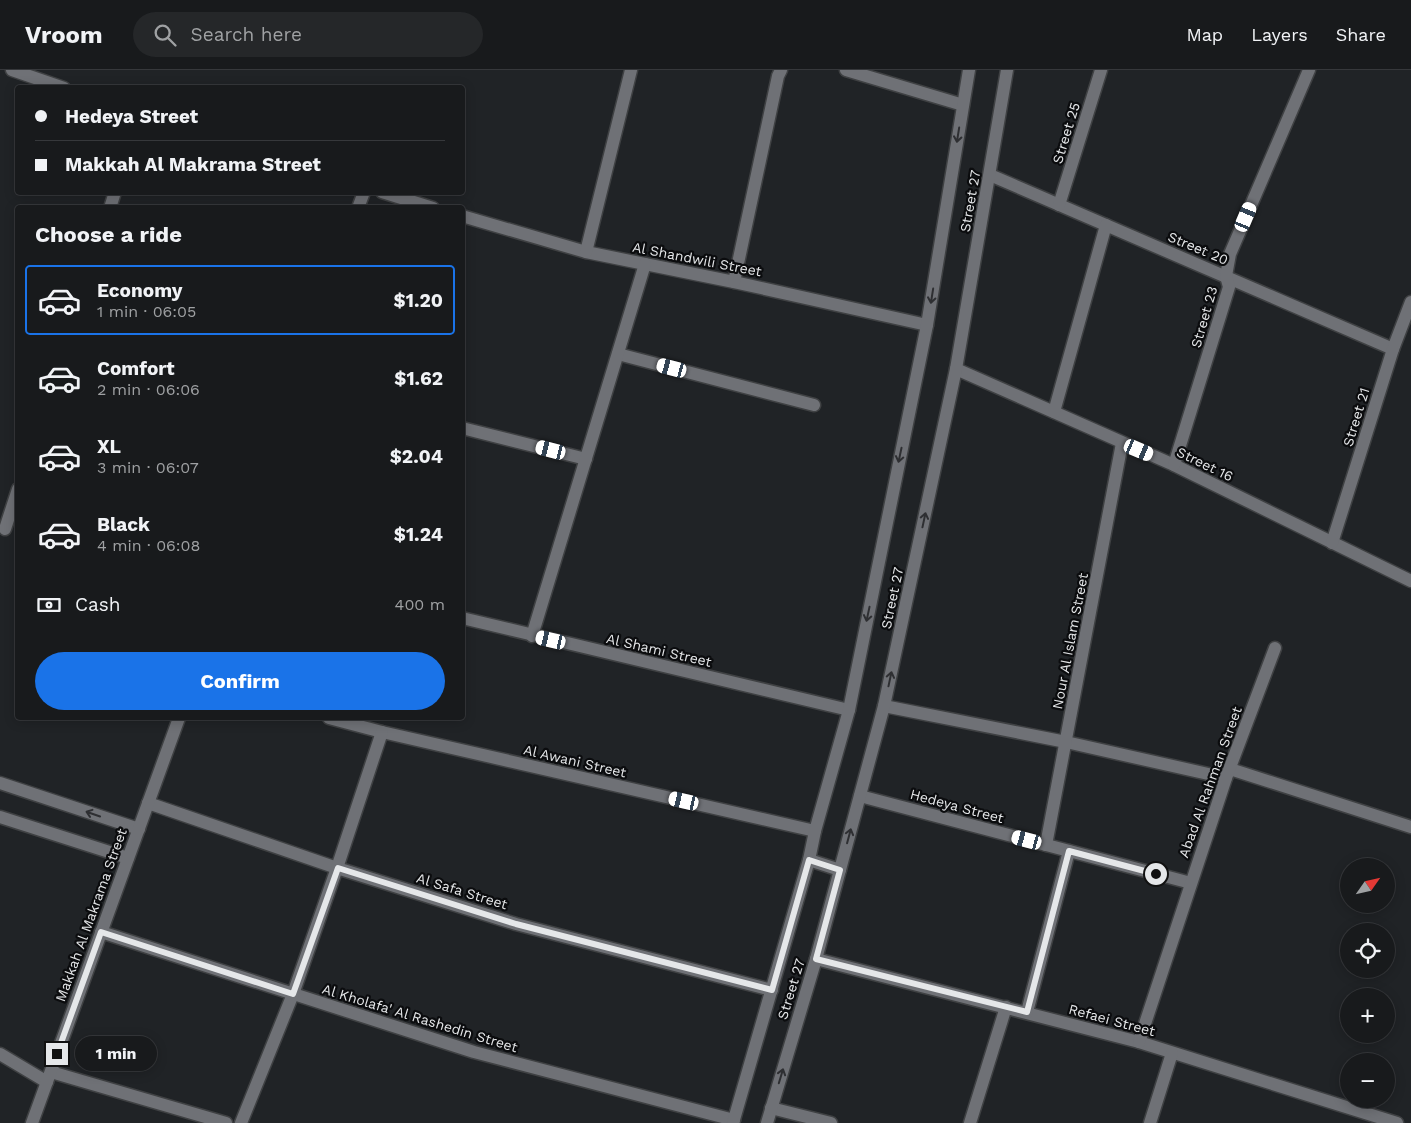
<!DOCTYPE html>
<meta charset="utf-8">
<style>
:root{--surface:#181a1c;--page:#252729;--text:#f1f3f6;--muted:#9fa1a3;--line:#36383b;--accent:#1a73e8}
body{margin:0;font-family:"Work Sans",sans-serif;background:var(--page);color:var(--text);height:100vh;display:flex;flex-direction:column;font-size:19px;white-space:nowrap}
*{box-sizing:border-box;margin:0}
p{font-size:16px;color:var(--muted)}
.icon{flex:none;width:28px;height:28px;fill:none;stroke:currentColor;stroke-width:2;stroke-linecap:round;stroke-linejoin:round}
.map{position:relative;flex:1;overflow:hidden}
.details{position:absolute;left:15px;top:135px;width:450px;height:515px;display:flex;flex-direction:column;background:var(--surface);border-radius:5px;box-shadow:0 2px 12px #0003,0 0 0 1px var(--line)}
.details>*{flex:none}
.banner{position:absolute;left:15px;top:15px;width:450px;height:110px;border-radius:5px;box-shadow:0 2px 12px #0003,0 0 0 1px var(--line);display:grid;align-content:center;height:110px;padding:0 20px;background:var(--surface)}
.needle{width:32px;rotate:56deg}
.tools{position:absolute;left:1340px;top:788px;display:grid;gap:10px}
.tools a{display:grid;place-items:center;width:55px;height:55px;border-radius:50%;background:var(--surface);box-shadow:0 2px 12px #0003,0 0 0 1px var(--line);font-size:25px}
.end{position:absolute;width:22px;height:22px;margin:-11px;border:6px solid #e5e7e9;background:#111;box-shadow:0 0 0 2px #111}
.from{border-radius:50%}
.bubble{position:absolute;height:35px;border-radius:18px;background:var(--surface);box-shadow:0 2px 12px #0003,0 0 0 1px var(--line);font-size:16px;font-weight:700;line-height:35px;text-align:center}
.car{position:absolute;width:15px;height:30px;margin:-15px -8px;border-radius:6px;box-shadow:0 0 4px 1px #0007;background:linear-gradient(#fff 24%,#345 0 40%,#fff 0 76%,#345 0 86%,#fff 0)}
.banner b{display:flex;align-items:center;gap:18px;height:48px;font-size:19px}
.banner b+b{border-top:1px solid var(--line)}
.banner i{width:12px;height:12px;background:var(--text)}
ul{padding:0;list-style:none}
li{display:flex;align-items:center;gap:15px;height:70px;margin:0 10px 8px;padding:0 10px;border:2px solid transparent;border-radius:5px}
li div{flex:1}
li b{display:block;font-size:19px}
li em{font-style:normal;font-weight:700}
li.current{border-color:var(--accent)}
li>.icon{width:45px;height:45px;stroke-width:1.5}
h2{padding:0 20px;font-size:22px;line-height:60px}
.pay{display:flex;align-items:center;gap:12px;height:55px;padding:0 20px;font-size:19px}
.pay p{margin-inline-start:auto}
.button{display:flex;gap:10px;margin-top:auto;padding:10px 20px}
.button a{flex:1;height:58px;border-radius:30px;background:var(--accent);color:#fff;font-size:20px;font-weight:700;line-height:58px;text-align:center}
header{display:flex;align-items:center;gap:30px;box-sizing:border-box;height:70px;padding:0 25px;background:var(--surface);border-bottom:1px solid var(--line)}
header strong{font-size:24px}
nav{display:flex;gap:28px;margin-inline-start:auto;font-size:18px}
.search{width:350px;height:45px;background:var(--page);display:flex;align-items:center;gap:12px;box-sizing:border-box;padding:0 18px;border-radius:28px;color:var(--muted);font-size:19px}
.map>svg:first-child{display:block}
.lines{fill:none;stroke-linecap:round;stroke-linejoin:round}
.minor-casing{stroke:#3f4143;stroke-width:15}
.minor{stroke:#6f7176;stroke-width:12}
.oneway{stroke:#2e2f32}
.route{stroke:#e5e7e9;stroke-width:6}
.labels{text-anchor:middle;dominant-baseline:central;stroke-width:4.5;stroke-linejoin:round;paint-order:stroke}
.street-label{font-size:14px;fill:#e5e7e9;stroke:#0b0c0e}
</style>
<header>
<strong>Vroom</strong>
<div class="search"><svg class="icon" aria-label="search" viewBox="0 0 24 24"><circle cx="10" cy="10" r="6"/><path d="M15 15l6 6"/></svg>Search here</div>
<nav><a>Map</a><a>Layers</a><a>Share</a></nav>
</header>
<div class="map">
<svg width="1411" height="1053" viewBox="0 0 1411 1053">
<rect width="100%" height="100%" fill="#202326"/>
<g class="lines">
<defs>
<g id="minor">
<polyline points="12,0 64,18"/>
<polyline points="846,0 963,35"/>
<polyline points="990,105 1393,279"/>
<polyline points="382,122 433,138"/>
<polyline points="1059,135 1101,0"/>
<polyline points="110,138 115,122"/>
<polyline points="358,138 364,122"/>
<polyline points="462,146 586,182 734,212 927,255"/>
<polyline points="586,182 631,0"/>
<polyline points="734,212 778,6 781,0"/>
<polyline points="618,284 814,335"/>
<polyline points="956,299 1174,395 1411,511"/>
<polyline points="1054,342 1106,155"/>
<polyline points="462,358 586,389"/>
<polyline points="1174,395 1229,217 1226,206 1230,184 1309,0"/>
<polyline points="5,459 18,419"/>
<polyline points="1332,473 1393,279 1411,232"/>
<polyline points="462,548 849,640"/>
<polyline points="532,566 645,194"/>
<polyline points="884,636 1066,672 1226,708"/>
<polyline points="329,648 382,662 815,761"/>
<polyline points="1230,699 1411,757"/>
<polyline points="0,713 139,759"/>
<polyline points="860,726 1191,813"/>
<polyline points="148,733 337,798 516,854 772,920"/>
<polyline points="0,747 128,788"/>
<polyline points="1046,775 1122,373"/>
<polyline points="809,790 840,800"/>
<polyline points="101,862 474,982 734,1050"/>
<polyline points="816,889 1139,972 1397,1053"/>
<polyline points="1027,942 1069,781"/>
<polyline points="1139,972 1226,708 1275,578"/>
<polyline points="0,984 47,1012"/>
<polyline points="51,1002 226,1053"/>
<polyline points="771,1038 831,1053"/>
<polyline points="32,1053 179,648"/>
<polyline points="241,1053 293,924 337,798 382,662"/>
<polyline points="733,1053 809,790 815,761 849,640 927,255 969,0"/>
<polyline points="767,1053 816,889 884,636 956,299 1007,0"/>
<polyline points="970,1053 1006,937"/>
<polyline points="1150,1053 1172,983"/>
</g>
</defs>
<!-- minor casing -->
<use href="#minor" class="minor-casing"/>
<!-- minor -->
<use href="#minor" class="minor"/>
</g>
<!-- one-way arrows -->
<defs><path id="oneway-shaft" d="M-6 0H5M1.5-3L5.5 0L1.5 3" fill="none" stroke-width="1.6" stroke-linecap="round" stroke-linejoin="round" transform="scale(1.25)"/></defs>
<g class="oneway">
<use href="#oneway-shaft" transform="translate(958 65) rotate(99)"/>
<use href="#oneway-shaft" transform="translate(932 226) rotate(99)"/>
<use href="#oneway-shaft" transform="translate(900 385) rotate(102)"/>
<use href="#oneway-shaft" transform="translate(924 450) rotate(-78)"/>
<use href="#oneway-shaft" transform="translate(868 544) rotate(102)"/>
<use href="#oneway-shaft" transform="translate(890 609) rotate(-78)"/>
<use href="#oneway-shaft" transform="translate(93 744) rotate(-161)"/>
<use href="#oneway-shaft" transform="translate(849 766) rotate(-75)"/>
<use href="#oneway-shaft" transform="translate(781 1006) rotate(-73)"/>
</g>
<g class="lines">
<!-- route -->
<polyline class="route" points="57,984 101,862 293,924 338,798 516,854 772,920 809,790 840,800 816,889 1027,942 1069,781 1156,804"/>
</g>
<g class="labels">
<!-- street labels -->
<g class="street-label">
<text transform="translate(1066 63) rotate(-73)">Street 25</text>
<text transform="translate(970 131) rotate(-80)">Street 27</text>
<text transform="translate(1198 178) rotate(23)">Street 20</text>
<text transform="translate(697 189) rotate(11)">Al Shandwili Street</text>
<text transform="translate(1204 247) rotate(-74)">Street 23</text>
<text transform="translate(1356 347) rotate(-73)">Street 21</text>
<text transform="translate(1205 394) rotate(26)">Street 16</text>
<text transform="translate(892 528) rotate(-78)">Street 27</text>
<text transform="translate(1070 571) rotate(-79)">Nour Al Islam Street</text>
<text transform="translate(659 580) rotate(13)">Al Shami Street</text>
<text transform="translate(575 691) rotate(13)">Al Awani Street</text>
<text transform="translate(1210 712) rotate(-70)">Abad Al Rahman Street</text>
<text transform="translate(957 736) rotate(15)">Hedeya Street</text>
<text transform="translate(462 821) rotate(17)">Al Safa Street</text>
<text transform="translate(91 845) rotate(-70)">Makkah Al Makrama Street</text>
<text transform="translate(791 919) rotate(-73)">Street 27</text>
<text transform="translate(420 948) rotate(17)">Al Kholafa' Al Rashedin Street</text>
<text transform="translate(1112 950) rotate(15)">Refaei Street</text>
</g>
</g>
</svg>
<div class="tools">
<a><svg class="needle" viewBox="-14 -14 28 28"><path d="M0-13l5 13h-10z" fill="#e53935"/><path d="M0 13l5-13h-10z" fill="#9fa1a3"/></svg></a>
<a><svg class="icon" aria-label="locate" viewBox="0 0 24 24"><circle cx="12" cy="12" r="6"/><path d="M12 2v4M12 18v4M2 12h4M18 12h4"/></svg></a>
<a>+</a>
<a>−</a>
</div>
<i class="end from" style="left:1156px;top:804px"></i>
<i class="end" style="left:57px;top:984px"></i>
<div class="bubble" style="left:75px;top:966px;width:82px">1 min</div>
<i class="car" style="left:1246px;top:147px;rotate:23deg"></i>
<i class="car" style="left:672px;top:298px;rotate:285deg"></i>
<i class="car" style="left:551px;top:380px;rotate:284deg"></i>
<i class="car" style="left:1139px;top:380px;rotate:113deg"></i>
<i class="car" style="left:551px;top:570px;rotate:283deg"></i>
<i class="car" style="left:684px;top:731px;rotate:283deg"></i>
<i class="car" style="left:1027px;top:770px;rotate:285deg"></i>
<div class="banner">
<b><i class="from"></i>Hedeya Street</b>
<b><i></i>Makkah Al Makrama Street</b>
</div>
<section class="details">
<h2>Choose a ride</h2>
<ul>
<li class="current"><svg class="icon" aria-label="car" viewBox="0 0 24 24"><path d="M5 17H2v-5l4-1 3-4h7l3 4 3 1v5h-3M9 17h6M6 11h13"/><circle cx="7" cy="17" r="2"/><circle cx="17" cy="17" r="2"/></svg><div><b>Economy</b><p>1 min · 06:05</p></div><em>$1.20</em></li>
<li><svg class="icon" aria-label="car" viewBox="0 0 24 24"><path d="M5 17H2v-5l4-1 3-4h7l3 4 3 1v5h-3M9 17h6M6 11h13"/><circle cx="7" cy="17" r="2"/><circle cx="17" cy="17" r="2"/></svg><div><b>Comfort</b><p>2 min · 06:06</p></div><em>$1.62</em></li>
<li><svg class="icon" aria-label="car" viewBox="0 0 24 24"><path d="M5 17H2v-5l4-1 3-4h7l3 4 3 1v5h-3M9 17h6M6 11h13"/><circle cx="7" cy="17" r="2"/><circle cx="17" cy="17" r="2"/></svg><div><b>XL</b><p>3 min · 06:07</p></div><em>$2.04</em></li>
<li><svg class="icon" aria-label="car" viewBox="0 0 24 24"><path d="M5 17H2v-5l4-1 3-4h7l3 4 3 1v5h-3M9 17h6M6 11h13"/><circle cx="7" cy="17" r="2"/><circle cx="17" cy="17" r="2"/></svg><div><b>Black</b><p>4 min · 06:08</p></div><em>$1.24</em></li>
</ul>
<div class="pay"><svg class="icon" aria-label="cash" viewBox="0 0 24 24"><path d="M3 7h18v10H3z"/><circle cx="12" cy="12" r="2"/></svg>Cash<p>400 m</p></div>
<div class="button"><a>Confirm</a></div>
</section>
</div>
